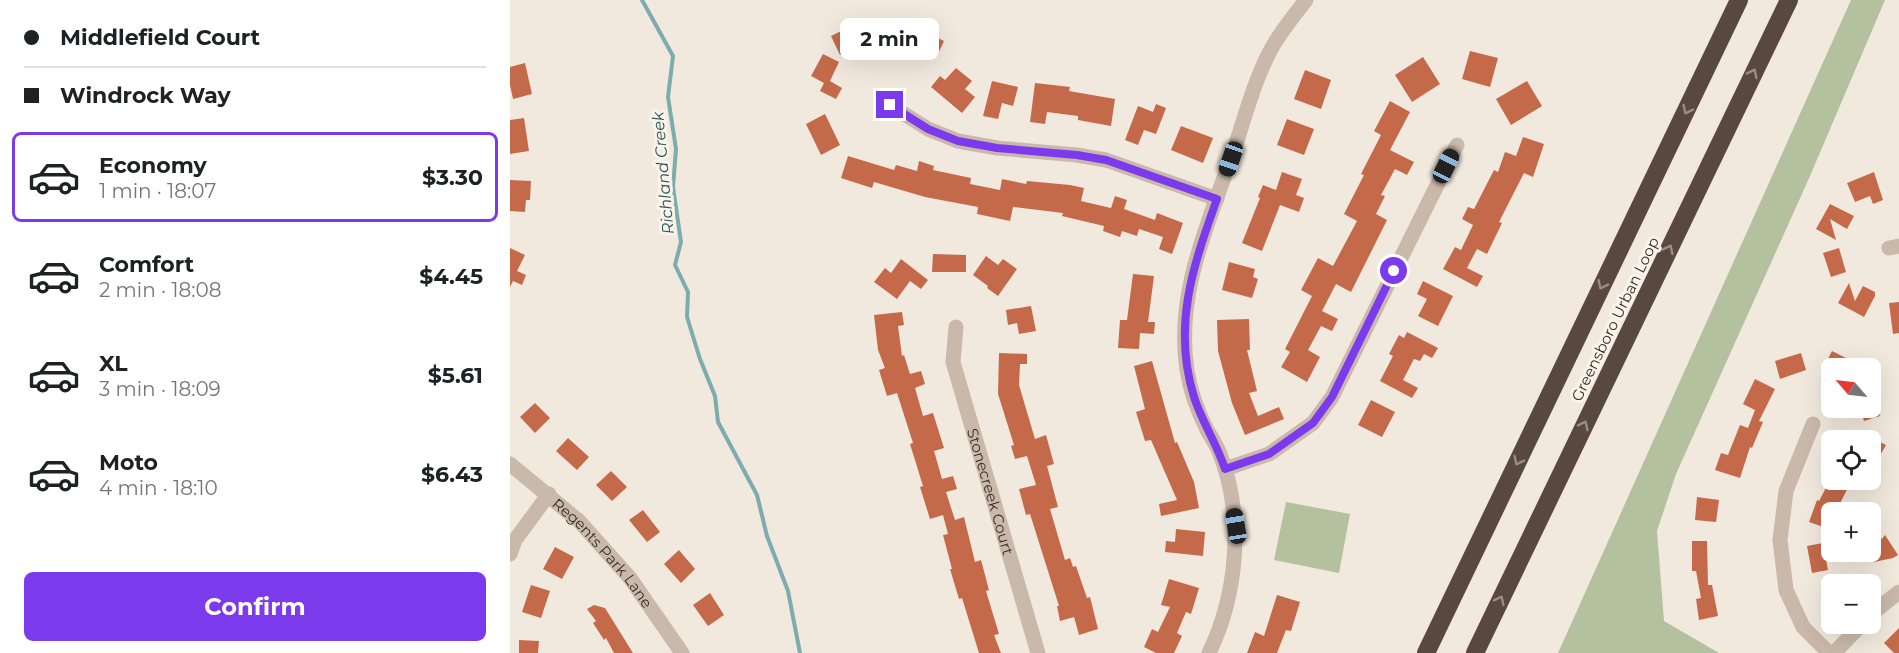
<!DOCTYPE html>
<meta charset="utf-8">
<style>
:root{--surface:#fff;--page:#f6f6f6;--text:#202124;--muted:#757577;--line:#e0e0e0;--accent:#7c3aed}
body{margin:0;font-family:Montserrat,sans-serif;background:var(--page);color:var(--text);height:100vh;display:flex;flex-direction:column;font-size:22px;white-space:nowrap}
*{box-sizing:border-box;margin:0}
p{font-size:20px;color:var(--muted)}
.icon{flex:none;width:33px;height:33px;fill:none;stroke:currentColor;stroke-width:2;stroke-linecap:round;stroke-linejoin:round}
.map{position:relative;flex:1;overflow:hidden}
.side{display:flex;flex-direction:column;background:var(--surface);width:510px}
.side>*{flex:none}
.top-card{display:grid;align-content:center;height:132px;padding:0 24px;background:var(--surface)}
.needle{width:39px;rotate:298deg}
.controls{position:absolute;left:1311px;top:358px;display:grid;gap:12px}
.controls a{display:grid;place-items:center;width:60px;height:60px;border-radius:9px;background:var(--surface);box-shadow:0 6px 24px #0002;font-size:30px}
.end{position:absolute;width:27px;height:27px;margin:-14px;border:8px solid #7c3aed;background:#fff;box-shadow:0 0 0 3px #fff}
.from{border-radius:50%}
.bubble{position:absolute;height:42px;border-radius:9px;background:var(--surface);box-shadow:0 6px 24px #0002;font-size:20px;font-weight:700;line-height:42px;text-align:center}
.car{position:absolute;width:18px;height:36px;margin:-18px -9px;border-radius:8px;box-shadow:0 0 4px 2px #0007;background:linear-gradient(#222 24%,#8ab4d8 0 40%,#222 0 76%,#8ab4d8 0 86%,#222 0)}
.top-card b{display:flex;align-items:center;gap:21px;height:57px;font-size:22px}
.top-card b+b{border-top:2px solid var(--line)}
.top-card i{width:15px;height:15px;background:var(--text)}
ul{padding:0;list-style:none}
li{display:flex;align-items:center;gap:18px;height:90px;margin:0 12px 9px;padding:0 12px;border:3px solid transparent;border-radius:9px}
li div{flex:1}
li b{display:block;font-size:22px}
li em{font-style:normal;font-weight:700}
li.current{border-color:var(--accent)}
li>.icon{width:54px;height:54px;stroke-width:1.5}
.action{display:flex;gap:12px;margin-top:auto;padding:12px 24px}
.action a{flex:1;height:69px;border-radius:9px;background:var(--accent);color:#fff;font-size:24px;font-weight:700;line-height:69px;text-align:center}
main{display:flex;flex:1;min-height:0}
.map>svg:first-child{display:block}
.green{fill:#b4c19e}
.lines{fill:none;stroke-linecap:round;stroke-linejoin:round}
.stream{stroke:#7dacaf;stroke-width:4}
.building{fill:#c46a4a}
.minor{stroke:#cab9aa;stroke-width:15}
.highway{stroke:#584840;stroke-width:18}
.oneway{stroke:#998c84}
.route{stroke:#7c3aed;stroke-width:8}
.labels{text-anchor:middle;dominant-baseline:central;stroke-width:6;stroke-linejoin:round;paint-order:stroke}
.street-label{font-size:15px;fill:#382e29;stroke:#faf3ea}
.water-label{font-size:16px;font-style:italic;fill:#1f5459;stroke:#faf3ea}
</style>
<main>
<section class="side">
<div class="top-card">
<b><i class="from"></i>Middlefield Court</b>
<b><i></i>Windrock Way</b>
</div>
<ul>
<li class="current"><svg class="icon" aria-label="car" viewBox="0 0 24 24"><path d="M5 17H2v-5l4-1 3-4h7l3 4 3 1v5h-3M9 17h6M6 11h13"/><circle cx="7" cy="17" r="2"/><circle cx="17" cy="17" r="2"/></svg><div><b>Economy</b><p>1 min · 18:07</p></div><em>$3.30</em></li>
<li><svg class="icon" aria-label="car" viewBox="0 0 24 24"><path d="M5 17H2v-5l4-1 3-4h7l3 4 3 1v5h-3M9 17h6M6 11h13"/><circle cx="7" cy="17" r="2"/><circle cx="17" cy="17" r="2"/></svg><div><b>Comfort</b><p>2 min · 18:08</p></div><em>$4.45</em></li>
<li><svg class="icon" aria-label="car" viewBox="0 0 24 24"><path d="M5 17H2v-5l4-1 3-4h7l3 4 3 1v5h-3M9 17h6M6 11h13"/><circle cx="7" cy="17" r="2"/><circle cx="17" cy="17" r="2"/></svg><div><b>XL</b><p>3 min · 18:09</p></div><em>$5.61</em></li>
<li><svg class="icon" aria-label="car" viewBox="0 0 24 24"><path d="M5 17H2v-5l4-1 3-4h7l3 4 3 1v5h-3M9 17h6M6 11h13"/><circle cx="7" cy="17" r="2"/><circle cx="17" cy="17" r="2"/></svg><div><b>Moto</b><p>4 min · 18:10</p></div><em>$6.43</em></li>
</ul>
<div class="action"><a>Confirm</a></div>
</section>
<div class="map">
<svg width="1389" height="653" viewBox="0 0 1389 653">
<rect width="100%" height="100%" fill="#f2e9de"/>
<!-- green -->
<g class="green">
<polygon points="1341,0 1375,0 1300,176 1166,474 1147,531 1154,621 1209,653 1048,653"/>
<polygon points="776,502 840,514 829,573 764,560"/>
</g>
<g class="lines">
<!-- stream -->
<polyline class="stream" points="132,0 163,56 158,97 166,149 163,187 171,242 165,265 178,292 177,317 190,359 205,396 208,422 247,495 257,536 278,591 290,653"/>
</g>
<!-- building -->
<g class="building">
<polygon points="354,20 367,48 354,53 351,46 330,55 321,36"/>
<polygon points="395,22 434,41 427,56 418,52 414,59 384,44"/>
<polygon points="960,51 988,58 980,87 952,79"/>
<polygon points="313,54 329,62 320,81 332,88 326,99 310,91 314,83 301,76"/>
<polygon points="913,57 930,84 902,102 885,75"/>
<polygon points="15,63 22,94 3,99 0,85 0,67"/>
<polygon points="446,68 462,81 455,89 465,97 452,113 421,87 430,76 435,80"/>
<polygon points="795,70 821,80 811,109 784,99"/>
<polygon points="482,81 508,87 503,106 492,103 488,119 473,116"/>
<polygon points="1017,81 1032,106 1001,125 986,99"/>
<polygon points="525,83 560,87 559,91 605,99 601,126 568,120 568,116 537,112 535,124 520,122"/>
<polygon points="880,101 900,112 880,150 904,162 897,175 885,169 871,195 875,196 866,214 877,220 841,292 826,284 812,311 828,319 822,331 811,326 798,350 810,357 797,382 771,367 780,352 775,349 802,296 791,290 808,258 823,266 847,221 834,214 854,175 851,174 871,135 864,131"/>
<polygon points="646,104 656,108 646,134 634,130 628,145 615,140 628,106 643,112"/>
<polygon points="315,114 330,145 311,155 296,124"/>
<polygon points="14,118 19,151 0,154 0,120"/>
<polygon points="777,119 804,129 794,155 767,145"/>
<polygon points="671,126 703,138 693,163 661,150"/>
<polygon points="1013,137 1034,144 1023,177 1014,173 989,222 992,223 977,254 967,249 957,268 973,276 967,287 933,269 945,247 951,250 963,225 952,219 958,207 964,209 984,170 988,172 995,152 1006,156"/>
<polygon points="338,156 384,170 386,165 407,171 409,161 424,166 423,170 461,178 460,184 490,190 492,179 516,184 517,181 560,185 574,188 571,201 601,208 605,196 617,200 614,209 645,220 647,213 673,223 662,254 649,249 653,237 629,229 627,236 612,231 610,237 593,231 594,226 552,216 553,213 503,207 500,221 467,214 468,207 415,197 364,182 362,188 331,178"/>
<polygon points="772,172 792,179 786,195 794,198 789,212 770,205 752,251 732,243 750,198 748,197 753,185 766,190"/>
<polygon points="1364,172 1373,200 1363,204 1360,196 1345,202 1337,183"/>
<polygon points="0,180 21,181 20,200 16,200 15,212 0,211"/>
<polygon points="1320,204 1344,216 1337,229 1320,219 1326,240 1306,229"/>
<polygon points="0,248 15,255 7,271 16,275 12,285 3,281 0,287"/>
<polygon points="1329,248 1336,272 1321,277 1313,253"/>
<polygon points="423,254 456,255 456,272 422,272"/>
<polygon points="476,256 488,265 493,259 507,269 488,296 477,288 478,286 463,275"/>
<polygon points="391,259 418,280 411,289 400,281 387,299 364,282 375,268 381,273"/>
<polygon points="719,262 745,269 743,277 748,279 742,298 712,290"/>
<polygon points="623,274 644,276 638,322 645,322 644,334 630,333 629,349 608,348 610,320 617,320"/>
<polygon points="913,281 943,296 928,326 908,316 917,299 907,294"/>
<polygon points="1339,283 1345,301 1353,286 1365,292 1365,296 1354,317 1328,303"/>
<polygon points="1389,302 1389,333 1383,334 1379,303"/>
<polygon points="521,306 526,331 509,334 507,323 498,325 496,310"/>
<polygon points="392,312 394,325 388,326 392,356 394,355 400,374 411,371 415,384 405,388 413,416 423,413 434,448 424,451 432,479 443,476 447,489 436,492 445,520 454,517 465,562 471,560 479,590 476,591 489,634 484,635 491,653 469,653 452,598 449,599 440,569 442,569 433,535 438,534 433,515 420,519 410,487 413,486 400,444 403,443 387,393 377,396 369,370 375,368 368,350 364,315"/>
<polygon points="739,319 740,350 737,350 747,391 739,393 748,416 769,407 774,419 735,435 722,403 708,351 707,320"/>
<polygon points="897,332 928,348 922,358 914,354 910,361 904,359 893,380 908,388 902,398 870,381 883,356 879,354 889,335 894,338"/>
<polygon points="1322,351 1336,358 1334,362 1348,369 1313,369"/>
<polygon points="489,353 517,354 517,364 510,364 509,385 525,439 536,435 544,464 537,466 548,507 540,509 555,560 560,558 563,567 566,566 577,598 580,597 588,629 569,635 564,617 550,621 547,606 549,606 520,514 516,515 509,489 526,485 517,456 505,459 501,446 504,445 488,394"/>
<polygon points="1291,353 1296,370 1270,379 1265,361"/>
<polygon points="642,361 665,443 667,442 684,482 689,508 651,516 649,504 667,500 641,440 635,441 626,412 635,409 624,366"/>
<polygon points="1245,379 1265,389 1249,421 1253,422 1242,448 1240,447 1230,478 1205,470 1211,453 1218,455 1230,425 1238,428 1245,410 1233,404"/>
<polygon points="861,400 885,412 872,437 848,425"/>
<polygon points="25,403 40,418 25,433 10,417"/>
<polygon points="1350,408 1367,408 1370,416 1354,421"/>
<polygon points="1360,437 1376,445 1360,473"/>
<polygon points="58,438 79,457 67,470 46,451"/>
<polygon points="101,471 117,487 102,501 86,485"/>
<polygon points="1320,480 1342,480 1325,513 1322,513 1322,530 1299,522 1307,500 1309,501"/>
<polygon points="1187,497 1209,500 1206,522 1185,520"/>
<polygon points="133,510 150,532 137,542 119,520"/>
<polygon points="666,529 695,532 693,556 655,552 656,541 665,542"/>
<polygon points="1375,535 1388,555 1383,558 1364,562 1360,556 1360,542 1369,536 1372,539"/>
<polygon points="1182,541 1197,541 1198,585 1202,585 1208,616 1189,620 1186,599 1191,598 1186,571 1182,571"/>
<polygon points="1313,543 1318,570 1302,573 1297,546"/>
<polygon points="45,547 64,557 52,579 33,569"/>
<polygon points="169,550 185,569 171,583 154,564"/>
<polygon points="659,579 689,588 681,614 676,612 667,633 672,636 664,653 646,653 634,647 642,629 648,632 660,607 651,605"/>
<polygon points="21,585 40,591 31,618 12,612"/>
<polygon points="200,593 214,615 198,626 183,605"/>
<polygon points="767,595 790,602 781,631 776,630 767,653 737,653 745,632 754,636"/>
<polygon points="84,605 95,608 123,653 104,653 96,638 94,640 83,623 86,621 77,609"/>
<polygon points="1389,628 1389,653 1384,653 1374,643"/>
<polygon points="9,640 29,641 28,653 9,653"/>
</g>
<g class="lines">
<!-- minor -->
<g class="minor">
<polyline points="380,105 418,129 448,141 487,148 567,155 596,160 707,199"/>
<polyline points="1379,248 1389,246"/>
<path id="s1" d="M 446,327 L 443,362 L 528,653"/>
<polyline points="1303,424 1276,491 1270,540 1276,590 1293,627 1319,653"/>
<path id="s2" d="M 0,464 L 69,521 L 120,578 L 172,653"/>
<polyline points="715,469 759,454 803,423 822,397 947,145"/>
<polyline points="0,554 5,540 39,494"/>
<polyline points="1360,615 1389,592"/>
<path d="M 699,653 C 728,593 734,516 710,454 C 707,446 702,438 697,430 C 688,412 680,390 677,370 C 665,293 699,222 724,150 C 735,117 746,74 764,44 C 773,29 785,14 796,0"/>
<polyline points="1324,653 1352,624"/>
</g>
<!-- highway -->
<g class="highway">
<polyline points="916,653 1229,0"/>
<polyline points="965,653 1279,0"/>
</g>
</g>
<!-- one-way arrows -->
<defs><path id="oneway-chevron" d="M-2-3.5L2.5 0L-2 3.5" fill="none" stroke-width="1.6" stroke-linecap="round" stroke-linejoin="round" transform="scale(1.5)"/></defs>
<g class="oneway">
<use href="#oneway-chevron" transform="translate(1243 73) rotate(-64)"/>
<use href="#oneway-chevron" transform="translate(1177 110) rotate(116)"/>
<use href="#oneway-chevron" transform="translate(1159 249) rotate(-64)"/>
<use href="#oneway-chevron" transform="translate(1092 285) rotate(116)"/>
<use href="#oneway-chevron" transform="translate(1074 425) rotate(-64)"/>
<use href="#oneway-chevron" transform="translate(1008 461) rotate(116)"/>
<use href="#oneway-chevron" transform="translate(990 600) rotate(-64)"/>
</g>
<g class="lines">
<!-- route -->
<path class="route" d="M 380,105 L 418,129 L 448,141 L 487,148 L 567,155 L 596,160 L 707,199 C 683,266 662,326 684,397 C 692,422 707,444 715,469 L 759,454 L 803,423 L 822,397 L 884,271"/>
</g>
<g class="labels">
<!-- street labels -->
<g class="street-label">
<text transform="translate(1105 319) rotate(-64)">Greensboro Urban Loop</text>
<text stroke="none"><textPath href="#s1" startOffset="170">Stonecreek Court</textPath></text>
<text stroke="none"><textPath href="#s2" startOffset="129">Regents Park Lane</textPath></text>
</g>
<!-- water labels -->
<g class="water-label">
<text transform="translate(153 173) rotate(-95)">Richland Creek</text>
</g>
</g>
</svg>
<div class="controls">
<a><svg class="needle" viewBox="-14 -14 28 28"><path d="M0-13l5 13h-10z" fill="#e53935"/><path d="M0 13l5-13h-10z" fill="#757577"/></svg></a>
<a><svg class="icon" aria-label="locate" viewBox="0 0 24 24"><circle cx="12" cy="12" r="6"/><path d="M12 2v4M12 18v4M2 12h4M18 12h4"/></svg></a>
<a>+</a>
<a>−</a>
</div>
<i class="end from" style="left:884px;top:271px"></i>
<i class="end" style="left:380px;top:105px"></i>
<div class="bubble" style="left:330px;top:18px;width:99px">2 min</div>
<i class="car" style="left:721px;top:159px;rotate:199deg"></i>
<i class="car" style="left:936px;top:166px;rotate:26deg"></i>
<i class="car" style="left:726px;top:526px;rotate:351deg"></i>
</div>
</main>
